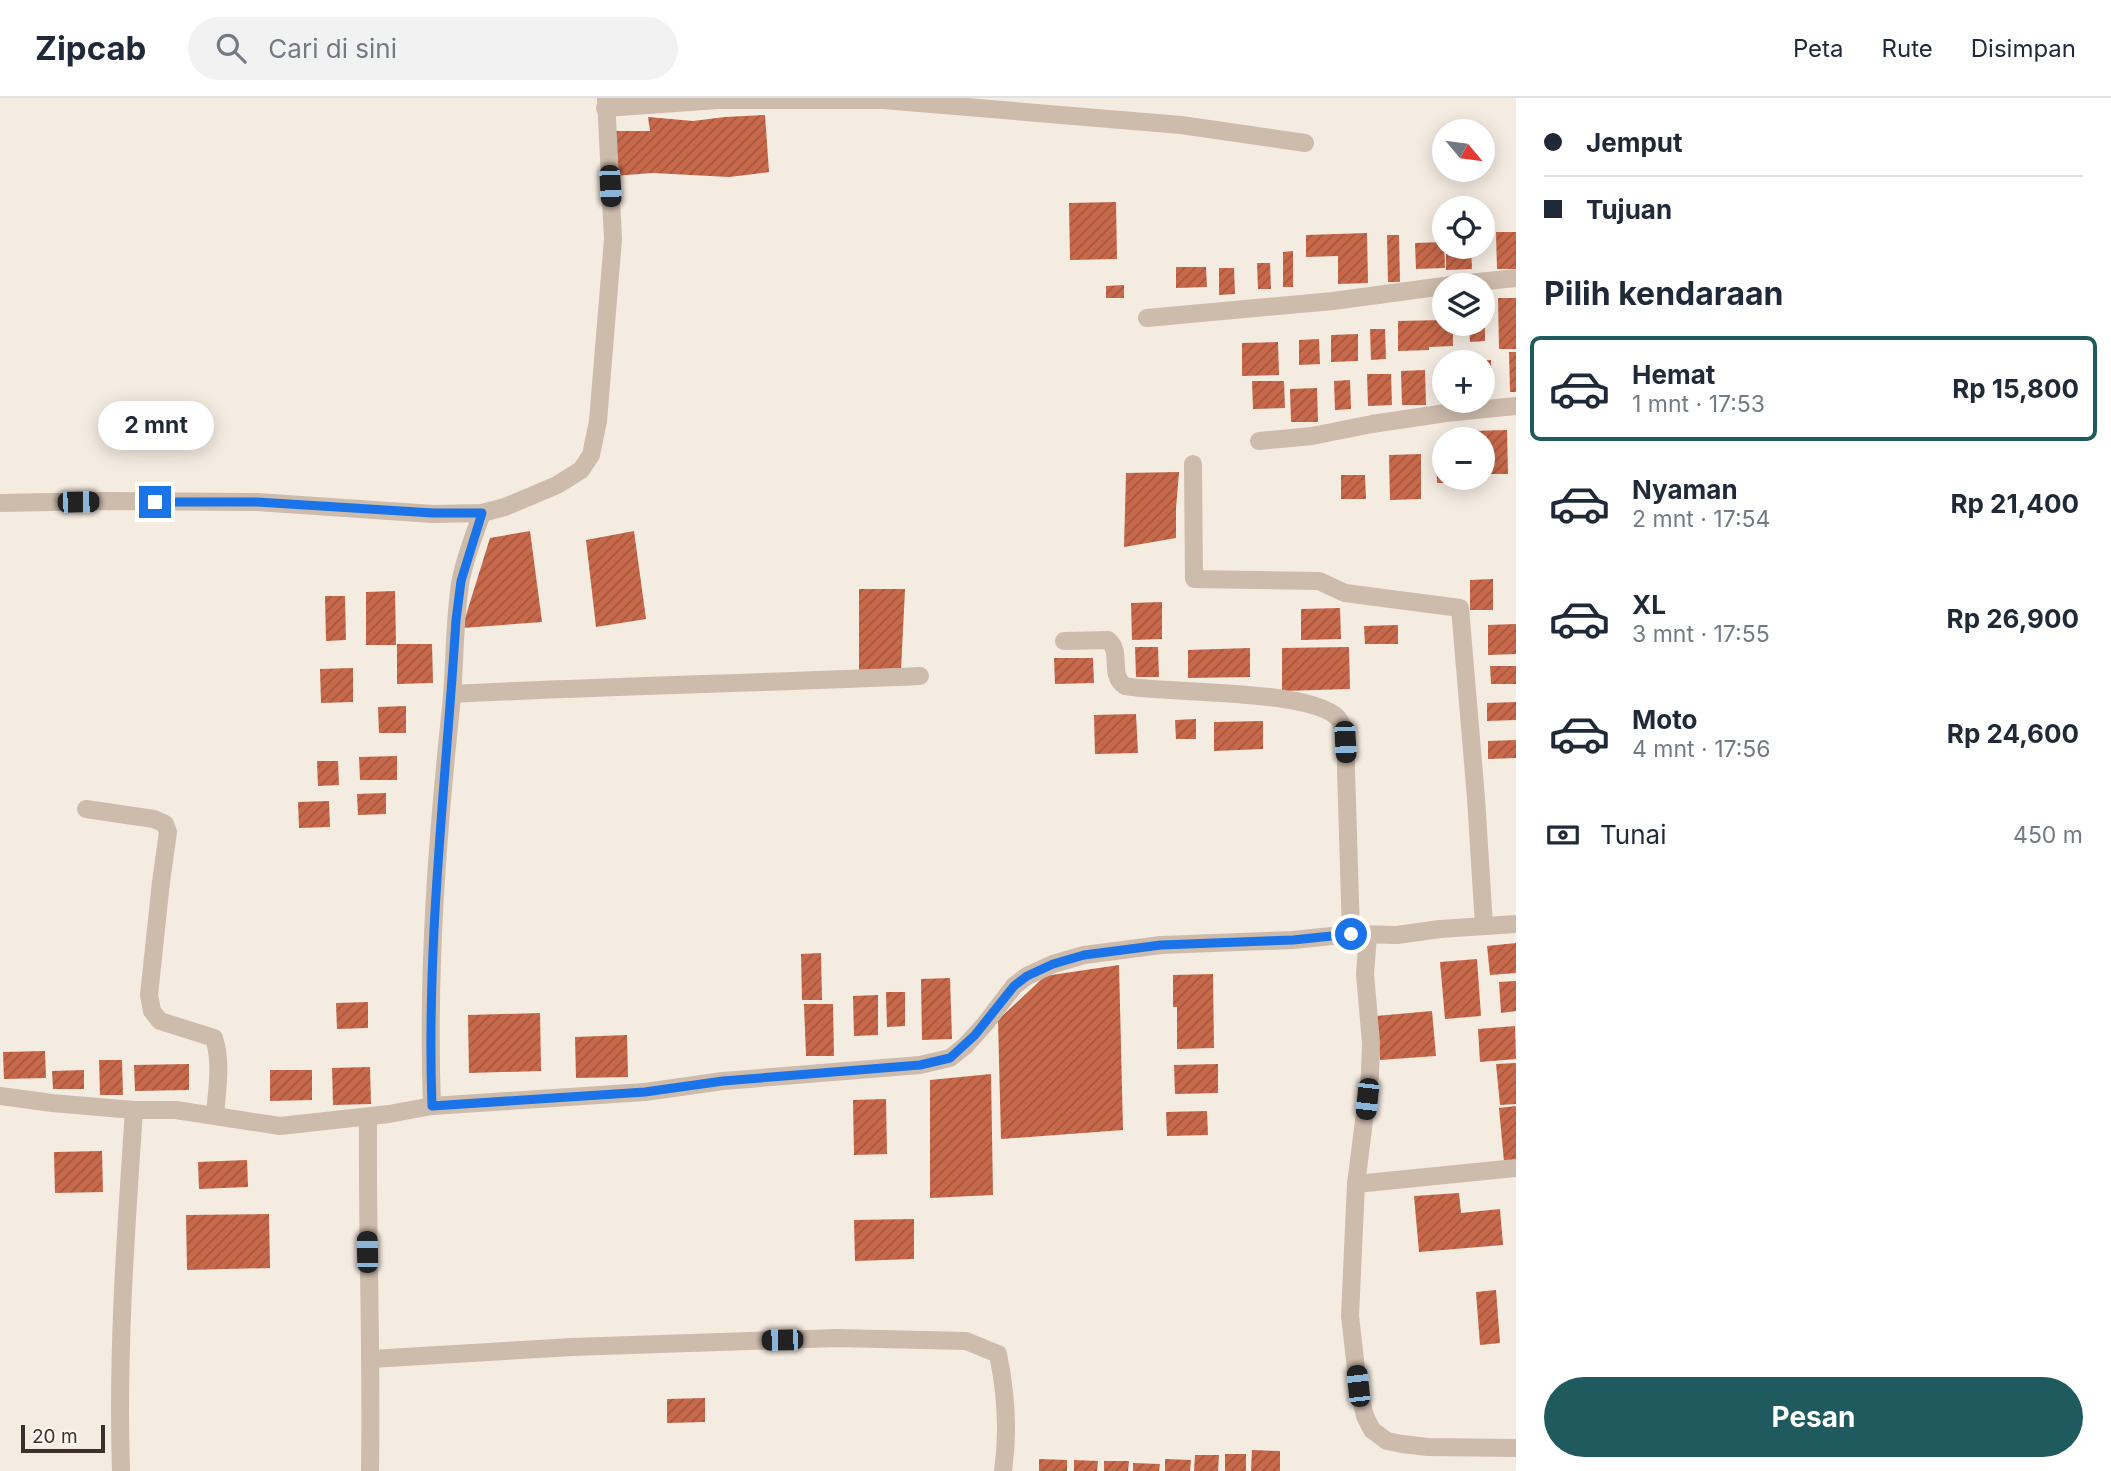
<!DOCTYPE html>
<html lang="id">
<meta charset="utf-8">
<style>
:root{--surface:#fff;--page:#f2f2f3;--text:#1f2937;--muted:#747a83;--line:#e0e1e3;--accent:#1f5a5e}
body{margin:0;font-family:Inter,sans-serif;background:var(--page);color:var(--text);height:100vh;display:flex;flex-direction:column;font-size:26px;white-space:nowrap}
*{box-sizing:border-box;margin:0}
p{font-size:23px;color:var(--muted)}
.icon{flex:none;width:38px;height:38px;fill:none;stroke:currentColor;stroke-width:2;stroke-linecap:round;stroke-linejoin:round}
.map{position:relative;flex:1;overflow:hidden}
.drawer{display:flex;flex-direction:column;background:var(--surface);width:595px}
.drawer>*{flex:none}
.top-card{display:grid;align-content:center;height:154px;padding:0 28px;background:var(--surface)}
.needle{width:46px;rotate:119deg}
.tools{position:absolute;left:1432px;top:21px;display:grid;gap:14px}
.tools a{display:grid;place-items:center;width:63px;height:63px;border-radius:50%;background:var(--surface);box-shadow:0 4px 18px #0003;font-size:35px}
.scale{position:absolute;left:21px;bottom:18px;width:84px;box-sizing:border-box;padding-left:7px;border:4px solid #3b302b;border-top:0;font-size:19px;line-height:24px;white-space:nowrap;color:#3b302b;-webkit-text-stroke:5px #fbf5ee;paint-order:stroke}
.end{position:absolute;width:32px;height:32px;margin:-16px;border:9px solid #1a73e8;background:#fff;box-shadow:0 0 0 4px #fff}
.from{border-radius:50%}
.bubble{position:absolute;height:49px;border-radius:24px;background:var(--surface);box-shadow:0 4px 18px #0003;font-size:23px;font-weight:700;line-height:49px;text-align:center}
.car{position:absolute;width:21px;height:42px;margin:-21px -10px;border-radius:9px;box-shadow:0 0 5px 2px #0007;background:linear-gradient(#222 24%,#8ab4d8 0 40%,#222 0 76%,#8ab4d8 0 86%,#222 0)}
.top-card b{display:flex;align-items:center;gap:24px;height:66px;font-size:26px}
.top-card b+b{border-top:2px solid var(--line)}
.top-card i{width:18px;height:18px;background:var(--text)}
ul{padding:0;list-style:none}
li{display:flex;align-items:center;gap:21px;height:105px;margin:0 14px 10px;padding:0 14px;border:4px solid transparent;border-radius:10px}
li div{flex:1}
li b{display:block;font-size:26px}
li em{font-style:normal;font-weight:700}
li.active{border-color:var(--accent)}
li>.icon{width:63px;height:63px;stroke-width:1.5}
h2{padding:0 28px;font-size:32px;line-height:84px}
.pay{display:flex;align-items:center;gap:18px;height:77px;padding:0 28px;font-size:26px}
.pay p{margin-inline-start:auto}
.button{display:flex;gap:14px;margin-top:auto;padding:14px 28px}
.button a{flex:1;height:80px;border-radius:42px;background:var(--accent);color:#fff;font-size:28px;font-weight:700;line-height:80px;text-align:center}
header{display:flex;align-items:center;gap:42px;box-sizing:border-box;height:98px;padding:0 35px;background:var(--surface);border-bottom:2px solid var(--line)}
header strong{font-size:33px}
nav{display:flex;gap:38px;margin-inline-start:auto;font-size:24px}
.search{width:490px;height:63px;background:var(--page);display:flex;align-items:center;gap:18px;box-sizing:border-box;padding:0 24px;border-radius:38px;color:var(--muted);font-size:26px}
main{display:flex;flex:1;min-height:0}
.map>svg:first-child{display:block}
.building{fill:url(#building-hatch)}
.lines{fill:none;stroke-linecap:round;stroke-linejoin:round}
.minor{stroke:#cdbbac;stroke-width:18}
.route{stroke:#1a73e8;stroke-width:9}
</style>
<header>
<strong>Zipcab</strong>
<div class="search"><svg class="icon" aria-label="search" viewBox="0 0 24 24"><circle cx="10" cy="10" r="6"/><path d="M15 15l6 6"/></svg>Cari di sini</div>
<nav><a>Peta</a><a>Rute</a><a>Disimpan</a></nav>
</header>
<main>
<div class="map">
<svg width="1516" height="1373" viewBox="0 0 1516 1373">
<defs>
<pattern id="building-hatch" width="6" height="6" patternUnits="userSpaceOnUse" patternTransform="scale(1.75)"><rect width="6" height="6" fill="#c8694b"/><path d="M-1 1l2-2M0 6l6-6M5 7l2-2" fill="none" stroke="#a4573f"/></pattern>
</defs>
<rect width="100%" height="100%" fill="#f4ebe1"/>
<!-- building -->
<g class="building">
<polygon points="765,17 769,74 729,79 653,75 613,78 612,33 650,33 648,19 693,23 725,19"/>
<polygon points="1116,104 1117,161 1070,162 1069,105"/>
<polygon points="1496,134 1516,134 1516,171 1497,171"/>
<polygon points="1367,135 1368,185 1338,186 1338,158 1306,159 1306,137"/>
<polygon points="1387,137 1399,137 1400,184 1388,184"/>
<polygon points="1444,144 1445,170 1416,171 1415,145"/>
<polygon points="1446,149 1471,149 1472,171 1446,172"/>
<polygon points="1293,153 1293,189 1283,189 1283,154"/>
<polygon points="1257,165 1270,165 1271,191 1258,191"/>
<polygon points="1176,169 1206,169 1207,189 1176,190"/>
<polygon points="1219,170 1234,170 1235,196 1219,197"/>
<polygon points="1124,187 1124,200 1106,200 1106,188"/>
<polygon points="1498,200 1516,200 1516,251 1499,251"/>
<polygon points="1444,222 1444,226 1453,226 1453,248 1429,249 1429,252 1398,253 1398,223"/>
<polygon points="1469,226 1485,226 1485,243 1470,244"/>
<polygon points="1370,231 1385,231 1386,261 1371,262"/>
<polygon points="1358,236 1358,263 1331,264 1331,237"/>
<polygon points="1319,241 1320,266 1299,267 1299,242"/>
<polygon points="1278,244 1279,277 1242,278 1242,245"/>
<polygon points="1509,254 1516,254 1516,294 1510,294"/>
<polygon points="1482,262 1491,262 1492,297 1482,297"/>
<polygon points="1425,272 1426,307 1402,307 1401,273"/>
<polygon points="1367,276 1391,276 1392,307 1368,308"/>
<polygon points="1350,282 1351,311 1335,312 1334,283"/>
<polygon points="1252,283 1284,283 1285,310 1253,311"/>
<polygon points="1317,290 1318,324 1291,324 1290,291"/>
<polygon points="1507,332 1508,376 1482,376 1482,341 1471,341 1471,333"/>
<polygon points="1436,346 1444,346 1444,380 1464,380 1464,385 1437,385"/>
<polygon points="1421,356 1421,401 1390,402 1389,357"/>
<polygon points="1179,374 1176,410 1176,440 1124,449 1126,375"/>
<polygon points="1341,377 1365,377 1366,401 1341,401"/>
<polygon points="530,433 542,524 462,530 490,440"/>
<polygon points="634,433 646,521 596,529 586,442"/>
<polygon points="1493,481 1493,512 1470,512 1470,482"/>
<polygon points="859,491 905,491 901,572 859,576"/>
<polygon points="395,493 396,547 366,547 366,494"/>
<polygon points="325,498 345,498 346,542 326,543"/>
<polygon points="1162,504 1162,541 1132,542 1131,505"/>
<polygon points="1340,510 1341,541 1301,542 1301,511"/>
<polygon points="1516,526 1516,556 1488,557 1488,527"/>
<polygon points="1398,527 1398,546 1365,546 1364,528"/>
<polygon points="397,546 432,546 433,585 397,586"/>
<polygon points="1135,549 1158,549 1159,579 1136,579"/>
<polygon points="1349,549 1350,591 1282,593 1282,550"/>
<polygon points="1250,550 1250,579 1188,580 1188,552"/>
<polygon points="1054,560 1093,560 1094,585 1055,586"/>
<polygon points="1490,568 1516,568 1516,586 1491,586"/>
<polygon points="353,570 353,604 321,605 320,571"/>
<polygon points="1516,604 1516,622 1487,623 1487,605"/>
<polygon points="406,608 406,635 379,635 378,609"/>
<polygon points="1136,616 1138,655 1095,656 1094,617"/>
<polygon points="1196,621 1196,641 1176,641 1175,622"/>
<polygon points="1263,623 1263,651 1214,653 1214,624"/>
<polygon points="1516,642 1516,660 1488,661 1488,643"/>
<polygon points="397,658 397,682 360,682 359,659"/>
<polygon points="317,663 338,663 339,687 318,688"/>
<polygon points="386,695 386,716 358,717 357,696"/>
<polygon points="329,703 330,729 299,730 298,704"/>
<polygon points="1516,845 1516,875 1490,877 1487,848"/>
<polygon points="821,855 822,902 802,902 801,856"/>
<polygon points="1477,861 1481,918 1445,921 1440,864"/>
<polygon points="1119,867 1123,1032 1001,1041 998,922 1045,878"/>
<polygon points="1213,876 1214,950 1177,951 1177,909 1173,909 1173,877"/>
<polygon points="950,880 952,941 922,942 921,881"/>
<polygon points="1516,883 1516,913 1501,915 1499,884"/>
<polygon points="886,894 905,894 905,928 887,929"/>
<polygon points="878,897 878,937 854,938 853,898"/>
<polygon points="368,904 368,930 337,931 336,905"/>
<polygon points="804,906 833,906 834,958 806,958"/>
<polygon points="1432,913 1436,958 1380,962 1376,918"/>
<polygon points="540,915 541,973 469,975 468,917"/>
<polygon points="1515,928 1516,961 1480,964 1478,931"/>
<polygon points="627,937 628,979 576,980 575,939"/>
<polygon points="45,953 46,980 4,981 3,954"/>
<polygon points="99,962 122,962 123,997 100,997"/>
<polygon points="1516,965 1516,1006 1500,1007 1496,966"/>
<polygon points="189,966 189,992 135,993 134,967"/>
<polygon points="1218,966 1218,995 1175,996 1174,967"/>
<polygon points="370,969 371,1006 333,1007 332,970"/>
<polygon points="84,972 84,991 53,991 52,973"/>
<polygon points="270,972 312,972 312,1002 270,1003"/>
<polygon points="991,976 993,1097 930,1100 930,982"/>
<polygon points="886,1001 887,1056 854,1057 853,1002"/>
<polygon points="1516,1008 1516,1063 1504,1064 1499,1010"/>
<polygon points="1207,1013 1208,1037 1167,1038 1166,1014"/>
<polygon points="102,1053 103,1094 55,1095 54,1054"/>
<polygon points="247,1062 248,1089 199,1091 198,1064"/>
<polygon points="1459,1095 1461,1115 1500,1111 1503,1147 1419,1154 1414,1098"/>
<polygon points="269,1116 270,1170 187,1172 186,1117"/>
<polygon points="914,1121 914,1161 855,1163 854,1122"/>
<polygon points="1496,1192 1500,1245 1480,1247 1476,1194"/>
<polygon points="705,1300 705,1324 667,1325 667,1301"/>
<polygon points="1252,1352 1280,1353 1280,1373 1251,1373"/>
<rect x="1225" y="1356" width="21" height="17"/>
<polygon points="1195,1357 1219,1357 1218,1373 1194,1373"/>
<polygon points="1039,1361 1067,1362 1067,1373 1039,1373"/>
<polygon points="1165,1361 1191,1362 1190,1373 1165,1373"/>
<polygon points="1074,1362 1098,1363 1097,1373 1074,1373"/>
<polygon points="1104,1363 1129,1363 1128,1373 1104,1373"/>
<polygon points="1133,1365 1160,1366 1159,1373 1133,1373"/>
</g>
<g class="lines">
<!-- minor -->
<g class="minor">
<polyline points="605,10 718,2 883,2 1181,27 1305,45"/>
<polyline points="1449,187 1516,180"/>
<polyline points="1147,220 1333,203 1444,188"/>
<polyline points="1259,343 1312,338 1372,326 1446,315 1516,308"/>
<polyline points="1193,366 1194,481 1319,483 1345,495 1460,510 1476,700 1484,828"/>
<polyline points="0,405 104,403 257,404 433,416 482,415 505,409 557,387 581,372 591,357 598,323 613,141 606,0"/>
<path d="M 1064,543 L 1108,542 C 1123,554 1108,577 1125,588 C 1163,596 1321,590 1340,623 C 1347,634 1346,659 1346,671 L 1351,836"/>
<path d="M 452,596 C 608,588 764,585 920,578"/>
<path d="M 86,711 L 154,721 L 165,726 L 168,734 L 161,784 L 149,897 L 152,913 L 160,923 L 214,940 C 222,965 217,991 215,1017"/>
<polyline points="1368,837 1365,876 1371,945 1370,976 1356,1086 1350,1218 1358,1288 1365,1318 1372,1332 1387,1343 1402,1346 1428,1349 1516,1350"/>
<polyline points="0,998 52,1005 134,1012 176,1012 280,1028 389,1016 432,1008 645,994 723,983 920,967 950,960 965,948 985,926 1014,888 1027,878 1053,866 1084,857 1161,847 1293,842 1351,836 1397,837 1440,831 1516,826"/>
<path d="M 432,1008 C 427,875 437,741 451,609 C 455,568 454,527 460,486 C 464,462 474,438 482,415"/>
<path d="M 368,1019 C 367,1137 372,1255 370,1373"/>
<polyline points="1356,1086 1516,1070"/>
<path d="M 371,1261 L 572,1249 L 837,1240 L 966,1243 L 998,1256 C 1006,1295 1009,1333 1003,1373"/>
<path d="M 121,1373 C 117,1253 126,1132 134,1012"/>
</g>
</g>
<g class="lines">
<!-- route -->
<path class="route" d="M 155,404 L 257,404 L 433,415 L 482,415 L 461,483 L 456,522 C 446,684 426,846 432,1008 L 645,994 L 723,983 L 920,967 L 950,960 L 975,937 L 1014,888 L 1027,878 L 1053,866 L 1084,857 L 1161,847 L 1293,842 L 1351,836"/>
</g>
</svg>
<div class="tools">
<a><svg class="needle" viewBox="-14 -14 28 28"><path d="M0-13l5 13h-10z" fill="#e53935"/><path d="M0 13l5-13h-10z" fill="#747a83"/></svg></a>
<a><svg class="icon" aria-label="locate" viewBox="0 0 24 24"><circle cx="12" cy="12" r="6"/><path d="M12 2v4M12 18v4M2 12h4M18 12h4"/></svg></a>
<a><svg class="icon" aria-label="layers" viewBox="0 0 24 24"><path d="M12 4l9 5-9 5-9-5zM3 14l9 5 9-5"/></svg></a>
<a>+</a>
<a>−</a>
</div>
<div class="scale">20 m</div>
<i class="end from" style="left:1351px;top:836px"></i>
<i class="end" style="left:155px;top:404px"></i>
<div class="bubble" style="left:98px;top:303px;width:116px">2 mnt</div>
<i class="car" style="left:610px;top:88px;rotate:177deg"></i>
<i class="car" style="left:78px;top:404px;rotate:89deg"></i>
<i class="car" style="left:1345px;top:644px;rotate:177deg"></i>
<i class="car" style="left:1367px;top:1001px;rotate:186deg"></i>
<i class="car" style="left:367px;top:1154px;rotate:359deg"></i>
<i class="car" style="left:782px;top:1242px;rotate:269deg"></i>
<i class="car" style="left:1358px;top:1288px;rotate:354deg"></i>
</div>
<section class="drawer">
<div class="top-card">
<b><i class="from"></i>Jemput</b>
<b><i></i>Tujuan</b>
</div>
<h2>Pilih kendaraan</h2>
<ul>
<li class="active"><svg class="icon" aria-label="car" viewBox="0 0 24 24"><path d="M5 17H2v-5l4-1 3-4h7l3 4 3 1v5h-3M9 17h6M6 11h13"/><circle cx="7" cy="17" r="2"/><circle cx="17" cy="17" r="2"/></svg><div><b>Hemat</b><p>1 mnt · 17:53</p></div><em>Rp 15,800</em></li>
<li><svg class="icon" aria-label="car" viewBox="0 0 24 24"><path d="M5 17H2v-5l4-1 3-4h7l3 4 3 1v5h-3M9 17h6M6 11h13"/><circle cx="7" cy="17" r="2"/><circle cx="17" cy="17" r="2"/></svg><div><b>Nyaman</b><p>2 mnt · 17:54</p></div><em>Rp 21,400</em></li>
<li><svg class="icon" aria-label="car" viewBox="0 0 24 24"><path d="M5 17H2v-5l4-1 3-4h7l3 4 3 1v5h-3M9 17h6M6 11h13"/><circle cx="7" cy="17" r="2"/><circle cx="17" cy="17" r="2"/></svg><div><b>XL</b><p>3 mnt · 17:55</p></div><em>Rp 26,900</em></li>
<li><svg class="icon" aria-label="car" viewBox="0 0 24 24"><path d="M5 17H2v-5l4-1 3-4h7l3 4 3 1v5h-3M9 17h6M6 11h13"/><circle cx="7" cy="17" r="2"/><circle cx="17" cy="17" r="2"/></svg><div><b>Moto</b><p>4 mnt · 17:56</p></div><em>Rp 24,600</em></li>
</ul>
<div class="pay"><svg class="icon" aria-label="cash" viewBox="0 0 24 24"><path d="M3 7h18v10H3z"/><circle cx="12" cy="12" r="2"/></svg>Tunai<p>450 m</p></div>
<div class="button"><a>Pesan</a></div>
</section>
</main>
